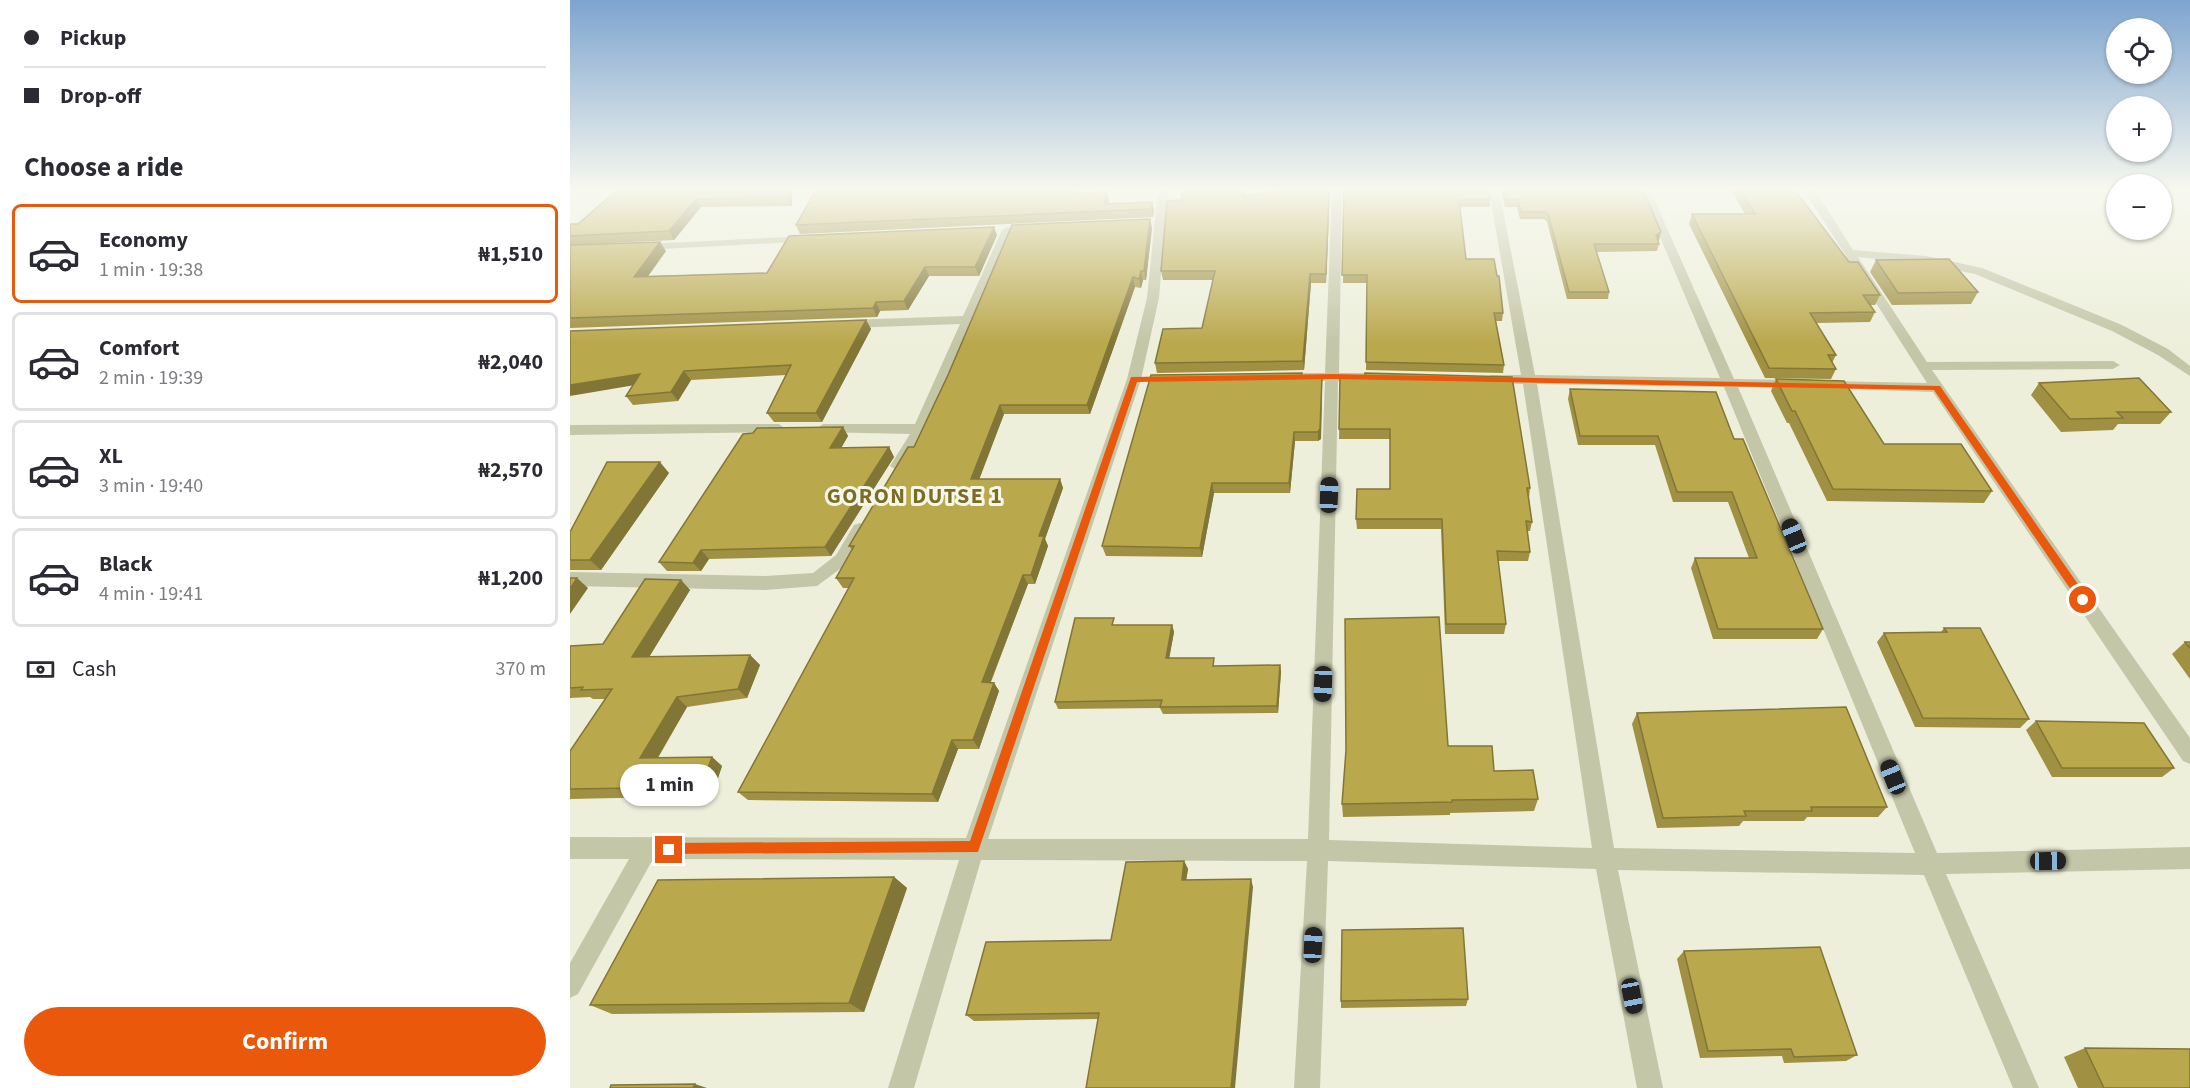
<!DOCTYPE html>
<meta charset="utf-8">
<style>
:root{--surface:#fff;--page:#f7f7f7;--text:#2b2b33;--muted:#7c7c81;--line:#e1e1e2;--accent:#ea580c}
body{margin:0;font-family:"Source Sans 3",sans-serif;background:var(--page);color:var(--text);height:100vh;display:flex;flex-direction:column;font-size:22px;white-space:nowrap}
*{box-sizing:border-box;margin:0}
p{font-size:20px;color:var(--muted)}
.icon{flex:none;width:33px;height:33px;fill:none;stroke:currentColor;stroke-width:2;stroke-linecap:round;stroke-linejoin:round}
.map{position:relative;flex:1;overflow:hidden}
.drawer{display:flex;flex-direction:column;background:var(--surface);width:570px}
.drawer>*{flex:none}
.banner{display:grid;align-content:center;height:132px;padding:0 24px;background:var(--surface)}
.tools{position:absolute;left:1536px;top:18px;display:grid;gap:12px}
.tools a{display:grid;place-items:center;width:66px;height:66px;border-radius:50%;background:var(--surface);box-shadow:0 2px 4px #0004;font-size:30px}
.end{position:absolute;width:27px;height:27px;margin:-14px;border:8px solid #ea580c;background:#fff;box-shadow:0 0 0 3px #fff}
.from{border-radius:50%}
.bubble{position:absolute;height:42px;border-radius:21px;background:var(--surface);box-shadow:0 2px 4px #0004;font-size:20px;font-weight:700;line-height:42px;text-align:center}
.car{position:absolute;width:18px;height:36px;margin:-18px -9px;border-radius:8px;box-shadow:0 0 4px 2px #0007;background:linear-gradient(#222 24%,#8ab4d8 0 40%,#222 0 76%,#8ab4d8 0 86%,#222 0)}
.banner b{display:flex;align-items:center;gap:21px;height:57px;font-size:22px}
.banner b+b{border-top:2px solid var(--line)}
.banner i{width:15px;height:15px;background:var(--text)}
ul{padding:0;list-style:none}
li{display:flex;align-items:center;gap:18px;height:99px;margin:0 12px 9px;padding:0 12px;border:3px solid var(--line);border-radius:9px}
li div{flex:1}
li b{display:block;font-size:22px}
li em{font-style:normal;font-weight:700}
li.active{border-color:var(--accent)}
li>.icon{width:54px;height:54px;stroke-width:1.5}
h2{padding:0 24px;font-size:27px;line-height:72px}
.pay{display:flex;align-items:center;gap:15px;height:66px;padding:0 24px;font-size:22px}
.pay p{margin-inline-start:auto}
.button{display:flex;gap:12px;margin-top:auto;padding:12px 24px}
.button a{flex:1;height:69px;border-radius:36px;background:var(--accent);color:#fff;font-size:24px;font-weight:700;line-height:69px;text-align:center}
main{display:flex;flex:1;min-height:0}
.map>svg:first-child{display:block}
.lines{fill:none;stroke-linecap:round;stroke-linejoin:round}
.minor{fill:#c4c6a8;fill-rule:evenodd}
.wall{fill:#a09042}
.shaded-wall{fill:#827636}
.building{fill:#baa84d;stroke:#827636;stroke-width:1.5}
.route{fill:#ea580c}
.labels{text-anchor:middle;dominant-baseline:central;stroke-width:6;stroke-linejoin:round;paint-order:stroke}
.district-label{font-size:22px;font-weight:bold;letter-spacing:1.5px;fill:#7b6d28;stroke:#f5f7e7}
</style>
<main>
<section class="drawer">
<div class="banner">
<b><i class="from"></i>Pickup</b>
<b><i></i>Drop-off</b>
</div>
<h2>Choose a ride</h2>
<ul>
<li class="active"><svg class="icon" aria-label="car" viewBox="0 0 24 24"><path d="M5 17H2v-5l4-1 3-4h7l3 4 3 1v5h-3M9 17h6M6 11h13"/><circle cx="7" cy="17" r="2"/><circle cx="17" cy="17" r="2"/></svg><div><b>Economy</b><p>1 min · 19:38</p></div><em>₦1,510</em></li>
<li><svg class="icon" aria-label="car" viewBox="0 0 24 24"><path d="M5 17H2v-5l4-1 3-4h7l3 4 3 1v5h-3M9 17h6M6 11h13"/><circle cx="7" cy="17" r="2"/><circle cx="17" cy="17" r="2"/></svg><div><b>Comfort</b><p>2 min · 19:39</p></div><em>₦2,040</em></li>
<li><svg class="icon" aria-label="car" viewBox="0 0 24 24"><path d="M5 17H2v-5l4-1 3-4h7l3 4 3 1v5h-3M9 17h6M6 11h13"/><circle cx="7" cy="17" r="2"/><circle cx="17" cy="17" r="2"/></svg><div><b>XL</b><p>3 min · 19:40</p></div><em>₦2,570</em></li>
<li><svg class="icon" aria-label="car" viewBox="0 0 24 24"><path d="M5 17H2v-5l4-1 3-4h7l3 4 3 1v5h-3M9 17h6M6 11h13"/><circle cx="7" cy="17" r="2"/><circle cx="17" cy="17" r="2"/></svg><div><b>Black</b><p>4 min · 19:41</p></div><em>₦1,200</em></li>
</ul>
<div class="pay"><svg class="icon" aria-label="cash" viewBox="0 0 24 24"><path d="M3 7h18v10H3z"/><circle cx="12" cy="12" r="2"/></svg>Cash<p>370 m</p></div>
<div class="button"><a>Confirm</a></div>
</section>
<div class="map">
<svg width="1620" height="1088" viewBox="0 0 1620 1088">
<rect width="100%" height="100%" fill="#edefdb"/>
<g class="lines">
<!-- minor -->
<g class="minor">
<path d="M 588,190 L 598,190 L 589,298 L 571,379 L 418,839 L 738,839 L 755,381 L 711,381 L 704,377 L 711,373 L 755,373 L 762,190 L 772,190 L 769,373 L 818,373 L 825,377 L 818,381 L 768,381 L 759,840 L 1022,848 L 953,384 L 921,383 L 914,379 L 921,375 L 951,375 L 919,190 L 929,190 L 965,375 L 1150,378 L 1070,190 L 1080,190 L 1164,379 L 1226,380 L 1233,384 L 1226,388 L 1168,387 L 1367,853 L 1620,847 L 1620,869 L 1376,874 L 1469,1088 L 1443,1088 L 1354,875 L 1048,870 L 1093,1088 L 1067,1088 L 1026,869 L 758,861 L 750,1088 L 724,1088 L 737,861 L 411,860 L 344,1088 L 318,1088 L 389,860 L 83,859 L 8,994 L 0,998 L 0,963 L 59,859 L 0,859 L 0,837 L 396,838 L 557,379 L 577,298 ZM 967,384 L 1154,387 L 1345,853 L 1044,848 Z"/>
<polygon points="1234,190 1245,190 1283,250 1356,256 1412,268 1552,325 1598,349 1620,366 1620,376 1588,355 1542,331 1405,274 1356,264 1288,257 1357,362 1543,361 1550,365 1543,369 1362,370 1620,738 1620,764 1613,761 1363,392 1249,388 1247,385 1254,381 1357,383"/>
<path d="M 438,227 L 444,230 C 409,311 379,393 333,470 L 328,471 L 320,466 L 340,434 L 248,432 L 246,429 L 253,424 L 345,424 L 390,324 L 277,328 L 271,324 L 277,320 L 393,316 L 432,230 Z"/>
<polygon points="239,236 243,237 243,241 73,250 67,247 73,244"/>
<polygon points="209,424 216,429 214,432 0,435 0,425"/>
<polygon points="290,523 298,529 278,563 247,586 195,590 0,586 0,572 195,576 243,573 266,555 284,525"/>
</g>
</g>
<!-- wall -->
<g class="wall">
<polygon points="47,190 222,190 222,206 131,207 104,240 0,245 0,224 8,224"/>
<polygon points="246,190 509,190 508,193 537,192 539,201 538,204 582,202 584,210 583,217 230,234 226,225"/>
<polygon points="613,190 675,190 675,196 713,190 760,190 756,283 741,283 734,370 587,373 585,363 632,328 643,280 593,280 591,271"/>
<polygon points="774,190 920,200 920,207 890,207 896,259 933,313 932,321 926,321 934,365 933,373 796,370 797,283 773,283"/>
<polygon points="931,190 1073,190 1091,232 1089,240 1088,241 1089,244 1087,251 1027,252 1039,292 1038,299 997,299 977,222 974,219 950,219 947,207 935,207"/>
<polygon points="1161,190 1225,190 1279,262 1310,295 1305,305 1300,305 1305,312 1300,322 1246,323 1266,355 1262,363 1266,369 1261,379 1195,378 1119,224 1122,214 1175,214"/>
<polygon points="582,228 576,280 573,280 571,288 565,287 520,414 434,414 409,479 490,479 493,488 475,539 478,546 465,584 458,584 421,682 424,683 429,691 409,749 388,749 368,802 178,800 168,792 279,588 273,588 266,578 282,550 279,546 344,447"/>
<polygon points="427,235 409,276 359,276 338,310 310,311 307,317 0,328 0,245 96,251 78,276 197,273"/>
<polygon points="1306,260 1408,292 1401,304 1322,305 1300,272"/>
<polygon points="296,320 301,329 252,422 204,422 197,413 216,375 121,380 108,401 63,405 56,396 63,386"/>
<polygon points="732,377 752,387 751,439 748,441 725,441 720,493 644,493 632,557 536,556 532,546"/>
<polygon points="770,377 960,488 959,498 962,522 960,531 957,531 960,552 958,561 928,561 936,624 934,634 875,634 871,529 787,529 786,519 820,489 820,439 769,439"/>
<polygon points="1206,379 1314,444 1422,491 1414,503 1257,501 1219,423 1217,423 1201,391"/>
<polygon points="1469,383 1601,412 1590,424 1548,424 1543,430 1491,432 1461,395"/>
<polygon points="1000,389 1164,439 1253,629 1247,639 1143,639 1121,568 1125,558 1179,558 1158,502 1103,502 1085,445 1008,445 998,399"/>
<polygon points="273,427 278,436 271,448 319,447 324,457 261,556 139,559 131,571 97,571 89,562"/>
<polygon points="99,473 31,570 0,570 0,532"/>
<polygon points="111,580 120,590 79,657 180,655 190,665 177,698 117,707 88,758 142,757 152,766 142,796 0,799 0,751 35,699 23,699 20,697 0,698 0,646 33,644"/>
<polygon points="546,625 602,625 604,632 599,658 646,666 710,665 711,672 708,713 593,714 590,708 488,709 485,702"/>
<polygon points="1374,628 1459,719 1450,728 1345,727 1307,642 1314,633 1371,632"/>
<polygon points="1615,642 1620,642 1620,679 1602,654"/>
<polygon points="1067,713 1317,807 1308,817 1237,817 1234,821 1173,821 1169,826 1087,828 1062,724"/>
<polygon points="1466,721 1604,768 1592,777 1482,777 1456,730"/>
<polygon points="878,746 924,771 968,799 964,811 880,813 880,815 773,817 772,804"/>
<polygon points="614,861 618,869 616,880 683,887 528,1019 404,1021 396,1015 541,940"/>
<polygon points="324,877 337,888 294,1012 42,1014 20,1005"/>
<polygon points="1114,951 1287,1055 1276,1061 1214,1063 1212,1056 1130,1058 1107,959"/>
<polygon points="898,999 896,1006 771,1008 771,1001"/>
<polygon points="1515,1048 1620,1088 1508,1088 1494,1057"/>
</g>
<!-- shaded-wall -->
<g class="shaded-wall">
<polygon points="218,190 222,190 222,206 218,197"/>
<polygon points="504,190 509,190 505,202 503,194"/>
<polygon points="759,190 760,190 756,283 756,274"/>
<polygon points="537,192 539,201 536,211 534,204"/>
<polygon points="126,199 131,207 104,240 99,231"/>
<polygon points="582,202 584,210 583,217 581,209"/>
<polygon points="580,219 582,228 576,280 574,271"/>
<polygon points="424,227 427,235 409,276 405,267"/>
<polygon points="1091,232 1089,240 1084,242 1086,235"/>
<polygon points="90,242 96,251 71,286 64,277"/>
<polygon points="355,267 359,276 338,310 334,301"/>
<polygon points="571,271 573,280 571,288 569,279"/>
<polygon points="740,274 741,283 734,370 733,361"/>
<polygon points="563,277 565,287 520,414 517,405"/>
<polygon points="306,302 310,311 307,317 303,308"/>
<polygon points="296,320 301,329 252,422 246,413"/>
<polygon points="114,371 121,380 108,401 101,392"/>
<polygon points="70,374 77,383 0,396 0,385"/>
<polygon points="752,377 752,387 751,439 748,441 748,432"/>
<polygon points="430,405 434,414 406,488 401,479"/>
<polygon points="273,427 278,436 266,457 260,448"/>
<polygon points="724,432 725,441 720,493 719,483"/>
<polygon points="319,447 324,457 261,556 255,547"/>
<polygon points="90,462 99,473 31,570 20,560"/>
<polygon points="490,479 493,488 475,539 478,546 465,584 461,575 469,536"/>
<polygon points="642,483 644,493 632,557 630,548"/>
<polygon points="131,550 139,559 131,571 123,563"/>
<polygon points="453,575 458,584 417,691 412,682"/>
<polygon points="7,578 18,588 0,614 0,589"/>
<polygon points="111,580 120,590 73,667 62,657"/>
<polygon points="602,625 604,632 598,665 596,658"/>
<polygon points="180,655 190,665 177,698 168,689"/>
<polygon points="710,665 711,672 708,713 707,706"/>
<polygon points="424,683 429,691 409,749 403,740"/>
<polygon points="107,697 117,707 82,767 70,758"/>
<polygon points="382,740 388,749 368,802 362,794"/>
<polygon points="142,757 152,766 142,796 131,787"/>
<polygon points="614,861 618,869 615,888 612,880"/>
<polygon points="324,877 337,888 294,1012 279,1003"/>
<polygon points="681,879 683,887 665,1088 661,1088"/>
<polygon points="125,1084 137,1088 123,1088"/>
</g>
<!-- building -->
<g class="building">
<polygon points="47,190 218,190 218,197 126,199 99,231 0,236 0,224 8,224"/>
<polygon points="246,190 504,190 503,194 537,192 534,204 582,202 581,209 226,225"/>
<polygon points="613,190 673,190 673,196 713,190 759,190 756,274 740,274 733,361 585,363 593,329 632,328 645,271 591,271 597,201 611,200"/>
<polygon points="774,190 919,190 920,200 889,200 896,259 924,259 927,276 929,276 933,313 924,313 934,365 796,362 797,275 772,275"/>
<polygon points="933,190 1073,190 1091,232 1086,235 1089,244 1024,244 1039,292 999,292 978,214 976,212 951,212 948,200 935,200"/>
<polygon points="1170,190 1225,190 1279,262 1288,262 1310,295 1293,295 1305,312 1240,313 1266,355 1258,355 1266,369 1199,368 1122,214 1185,214"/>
<polygon points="580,219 574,271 571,271 569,279 563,277 517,405 430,405 401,479 490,479 469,536 474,536 461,575 453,575 412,682 424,683 403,740 382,740 362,794 168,792 284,578 266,578 284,546 279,546 338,447 344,447 378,375 442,225"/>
<polygon points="424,227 405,267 355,267 334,301 306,302 303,308 0,318 0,245 90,242 64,277 197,273 219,236"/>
<polygon points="1379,259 1408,292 1328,293 1306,260"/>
<polygon points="296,320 246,413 197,413 221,365 114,371 101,392 56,396 70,374 0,385 0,331"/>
<polygon points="732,373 731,377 752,377 750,429 748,432 724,432 719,483 642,483 630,548 532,546 581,375"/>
<polygon points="795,373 942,377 960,488 957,488 962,522 956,521 960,552 927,551 936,624 876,624 872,519 786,519 787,489 820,489 820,429 769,429 770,377 795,377"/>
<polygon points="1569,378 1601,412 1547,412 1553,418 1500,419 1469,383"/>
<polygon points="1206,379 1274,381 1314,444 1391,444 1422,491 1263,489 1225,411 1222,411"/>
<polygon points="1000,389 1146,392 1164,439 1173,439 1253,629 1148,629 1125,558 1187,558 1162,492 1107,492 1088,436 1010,436"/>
<polygon points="273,427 260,448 319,447 255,547 131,550 123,563 89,562 173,434 183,433 187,428"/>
<polygon points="37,462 90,462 20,560 0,560 0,532"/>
<polygon points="0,578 7,578 0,589"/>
<polygon points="75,579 111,580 62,657 180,655 168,689 107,697 70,758 142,757 131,787 0,789 0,751 42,689 11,690 13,687 0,688 0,646 33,644"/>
<polygon points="869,617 878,746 922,746 924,771 963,770 968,799 882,800 882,802 772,804 776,750 775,619"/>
<polygon points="505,618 544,618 542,625 602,625 596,658 644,658 643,666 710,665 707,706 590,707 592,700 485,702"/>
<polygon points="1374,628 1410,628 1459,719 1353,718 1314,633 1377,632"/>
<polygon points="1615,642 1620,642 1620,648"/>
<polygon points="1276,707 1317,807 1241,807 1242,811 1174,811 1176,816 1093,818 1067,713"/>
<polygon points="1466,721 1574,723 1604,768 1492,768"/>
<polygon points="614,861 612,880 681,879 661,1088 516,1088 529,1013 396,1015 416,942 541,940 556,862"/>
<polygon points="324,877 279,1003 20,1005 88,880"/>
<polygon points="893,928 898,999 771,1001 772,930"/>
<polygon points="1250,947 1287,1055 1224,1057 1221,1049 1138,1051 1114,951"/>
<polygon points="1515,1048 1620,1049 1620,1088 1534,1088"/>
<polygon points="125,1084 123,1088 40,1088 41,1085"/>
</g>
<!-- sky -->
<linearGradient id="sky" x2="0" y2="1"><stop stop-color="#7da4cf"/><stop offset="0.55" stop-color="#f7f8ef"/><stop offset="1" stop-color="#f7f8ef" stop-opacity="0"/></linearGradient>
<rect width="1620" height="343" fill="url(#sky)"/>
<!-- route -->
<polygon class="route" points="763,374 1370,386 1519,600 1513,604 1510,603 1364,390 763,379 567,382 408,852 95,854 95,845 99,843 400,841 561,377"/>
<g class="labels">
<!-- district labels -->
<g class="district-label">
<text x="345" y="496">GORON DUTSE 1</text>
</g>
</g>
</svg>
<div class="tools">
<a><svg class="icon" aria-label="locate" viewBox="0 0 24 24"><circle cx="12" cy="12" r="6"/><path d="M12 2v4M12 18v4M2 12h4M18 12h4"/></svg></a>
<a>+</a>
<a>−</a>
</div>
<i class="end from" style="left:1513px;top:600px"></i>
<i class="end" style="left:99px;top:850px"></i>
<div class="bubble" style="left:50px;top:764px;width:99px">1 min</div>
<i class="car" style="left:759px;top:495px;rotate:2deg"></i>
<i class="car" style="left:1224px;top:536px;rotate:338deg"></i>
<i class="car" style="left:753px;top:684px;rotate:182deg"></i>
<i class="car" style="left:1323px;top:777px;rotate:338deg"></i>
<i class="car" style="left:1478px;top:861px;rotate:89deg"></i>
<i class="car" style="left:743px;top:945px;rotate:3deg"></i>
<i class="car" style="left:1062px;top:996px;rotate:169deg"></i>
</div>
</main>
